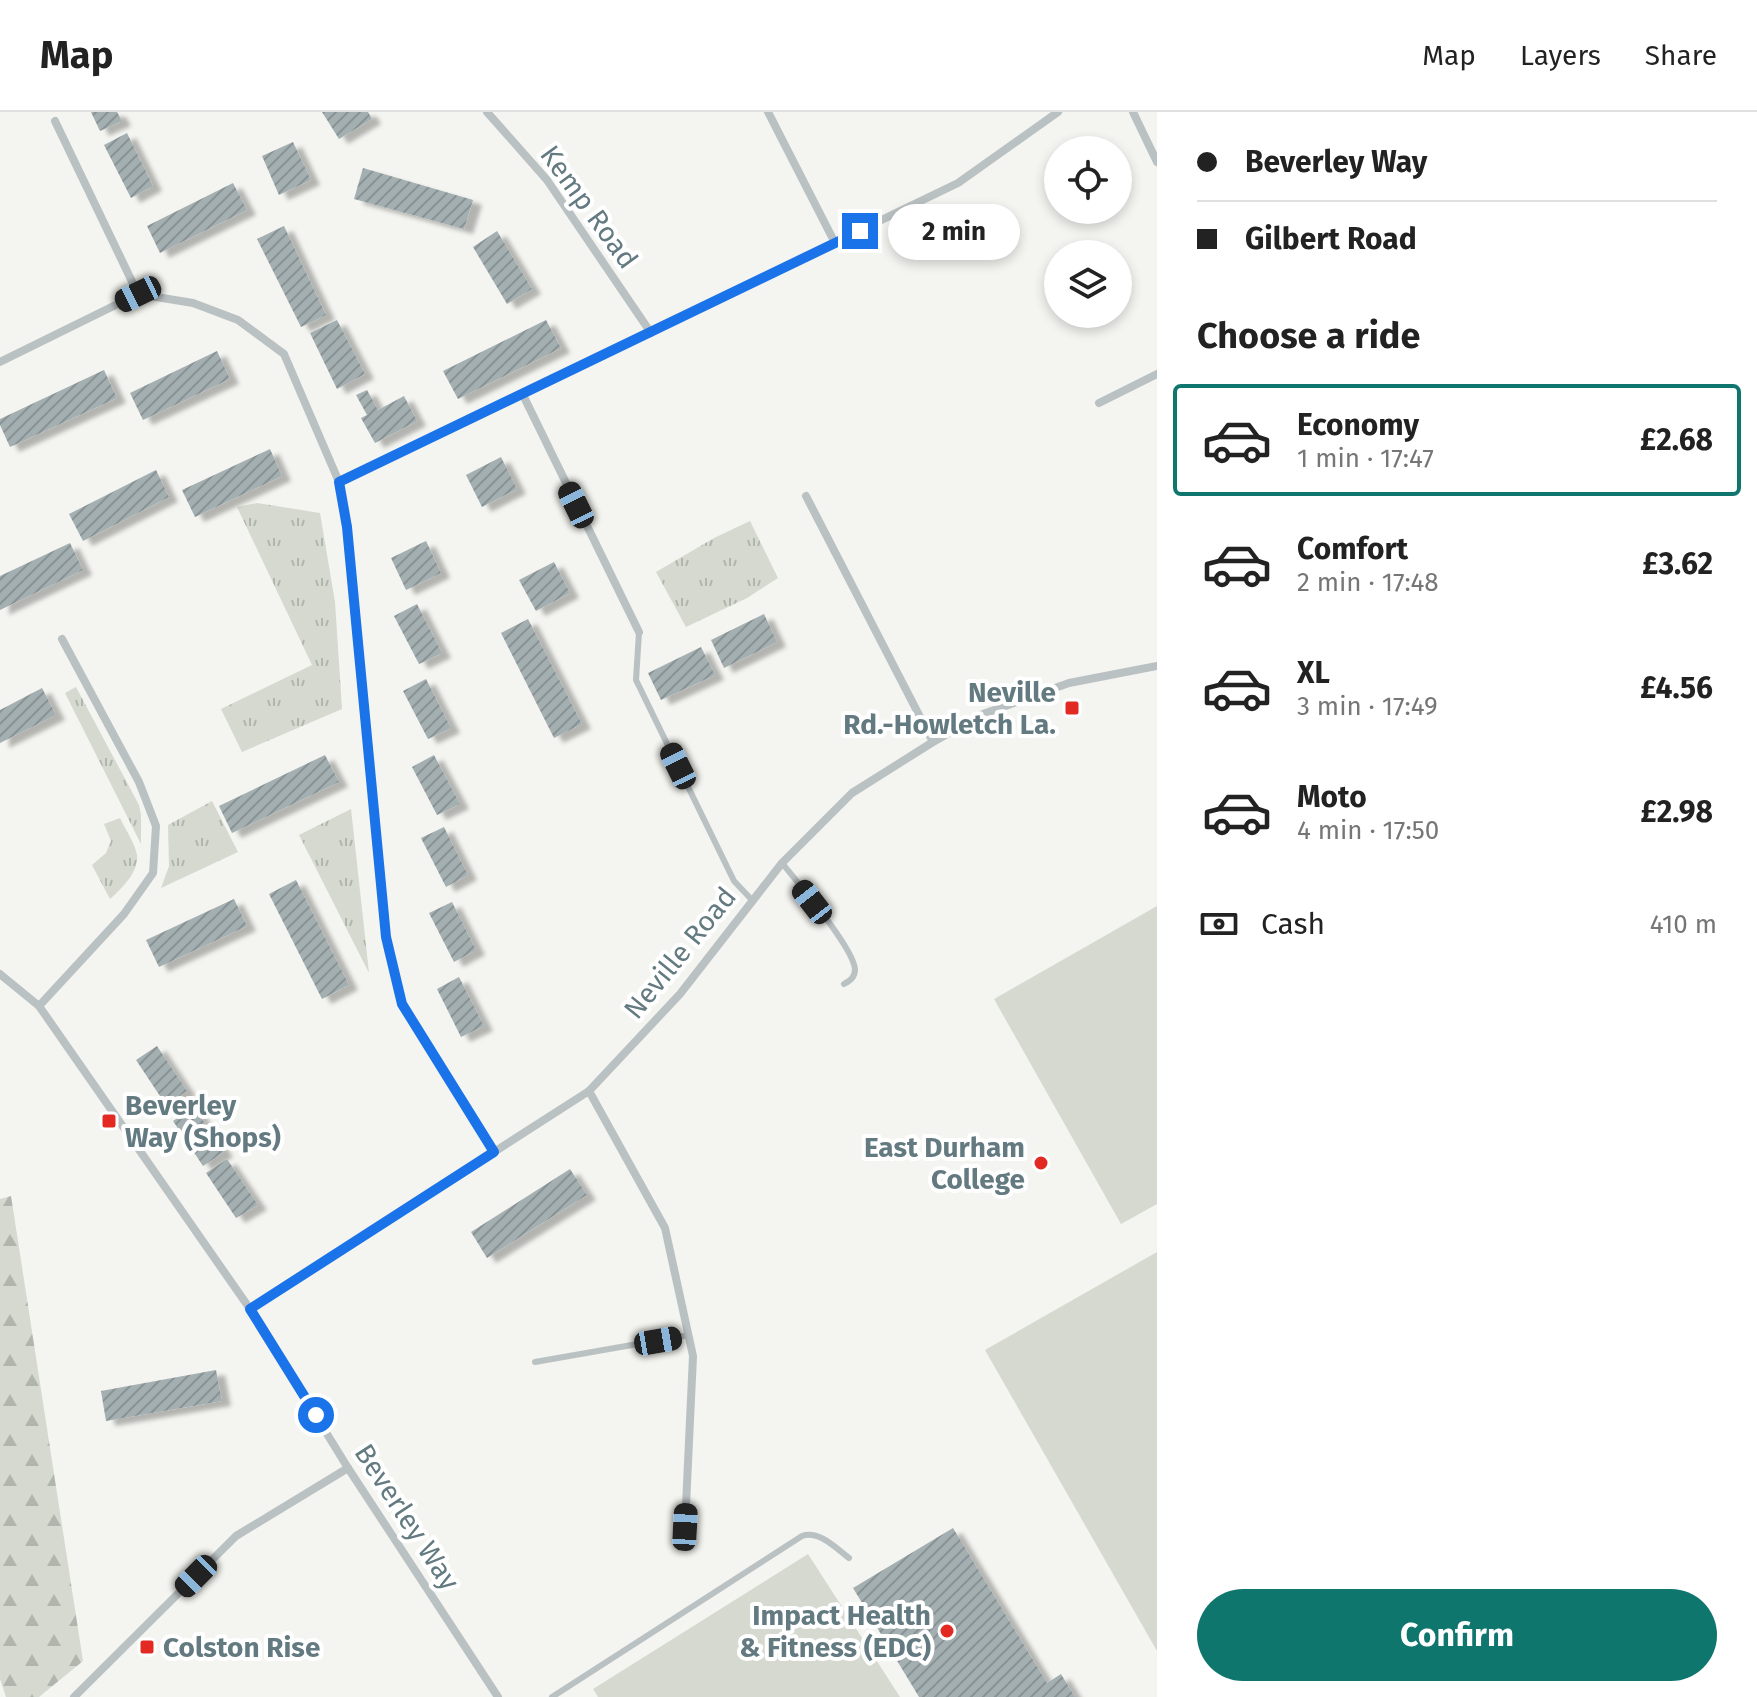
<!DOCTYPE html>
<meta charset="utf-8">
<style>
:root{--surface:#fff;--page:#f6f6f6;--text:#222;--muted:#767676;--line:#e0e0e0;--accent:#0f766e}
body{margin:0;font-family:"Fira Sans",sans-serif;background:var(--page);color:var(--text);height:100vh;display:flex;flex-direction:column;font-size:30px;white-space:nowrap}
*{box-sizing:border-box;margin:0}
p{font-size:26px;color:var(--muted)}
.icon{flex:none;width:44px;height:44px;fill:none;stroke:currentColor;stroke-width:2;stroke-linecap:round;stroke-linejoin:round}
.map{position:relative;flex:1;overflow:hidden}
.sheet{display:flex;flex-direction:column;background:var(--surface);width:600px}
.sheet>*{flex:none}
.banner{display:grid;align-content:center;height:176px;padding:0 40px;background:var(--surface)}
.tools{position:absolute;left:1044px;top:24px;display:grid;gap:16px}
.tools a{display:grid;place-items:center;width:88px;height:88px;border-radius:50%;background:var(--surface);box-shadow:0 4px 12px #0003;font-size:40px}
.end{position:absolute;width:36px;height:36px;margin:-18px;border:10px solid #1a73e8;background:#fff;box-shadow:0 0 0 4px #fff}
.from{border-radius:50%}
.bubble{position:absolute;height:56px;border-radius:28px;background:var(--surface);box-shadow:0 4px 12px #0003;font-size:26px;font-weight:700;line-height:56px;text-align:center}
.car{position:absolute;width:24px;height:48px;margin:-24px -12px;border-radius:10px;box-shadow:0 0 6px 2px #0007;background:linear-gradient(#222 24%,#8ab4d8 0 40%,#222 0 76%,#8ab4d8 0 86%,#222 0)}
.banner b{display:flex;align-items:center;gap:28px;height:76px;font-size:30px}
.banner b+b{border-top:2px solid var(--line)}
.banner i{width:20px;height:20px;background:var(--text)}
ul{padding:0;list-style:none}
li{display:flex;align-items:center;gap:24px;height:112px;margin:0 16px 12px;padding:0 24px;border:4px solid transparent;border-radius:8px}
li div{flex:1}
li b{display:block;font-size:30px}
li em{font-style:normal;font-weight:700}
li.active{border-color:var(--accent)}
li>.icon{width:72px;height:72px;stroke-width:1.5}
h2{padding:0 40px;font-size:36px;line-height:96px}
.pay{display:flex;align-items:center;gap:20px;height:88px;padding:0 40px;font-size:30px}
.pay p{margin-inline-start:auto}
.cta{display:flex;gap:16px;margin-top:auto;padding:16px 40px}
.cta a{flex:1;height:92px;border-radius:48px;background:var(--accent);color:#fff;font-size:32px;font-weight:700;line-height:92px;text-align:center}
header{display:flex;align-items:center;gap:48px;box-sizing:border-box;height:112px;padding:0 40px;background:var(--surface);border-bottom:2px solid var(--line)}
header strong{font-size:38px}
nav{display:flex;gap:44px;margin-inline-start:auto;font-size:28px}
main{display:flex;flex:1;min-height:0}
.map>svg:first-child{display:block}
.grass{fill:url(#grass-tufts)}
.forest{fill:url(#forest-firs)}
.pitch{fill:#d5d9cf}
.building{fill:url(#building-hatch);filter:url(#shadow)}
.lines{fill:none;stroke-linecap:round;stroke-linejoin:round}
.service{stroke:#bac1c3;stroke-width:6}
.minor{stroke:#bac1c3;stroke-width:8}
.route{stroke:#1a73e8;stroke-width:10}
.poi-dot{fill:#e22a23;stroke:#fff;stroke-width:3}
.labels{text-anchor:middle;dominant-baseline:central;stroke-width:8;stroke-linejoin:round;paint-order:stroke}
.street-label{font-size:28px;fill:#637a81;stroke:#fff}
.poi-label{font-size:28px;font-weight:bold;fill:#637a81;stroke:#fff;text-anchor:end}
</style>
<header>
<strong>Map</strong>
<nav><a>Map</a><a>Layers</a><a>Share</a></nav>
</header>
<main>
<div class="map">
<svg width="1157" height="1585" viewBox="0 0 1157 1585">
<defs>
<pattern id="grass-tufts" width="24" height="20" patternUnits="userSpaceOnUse" patternTransform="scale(2)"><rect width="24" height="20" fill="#d5d9cf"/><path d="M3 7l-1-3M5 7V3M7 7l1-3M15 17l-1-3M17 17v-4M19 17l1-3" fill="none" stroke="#b0b5ad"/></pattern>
<pattern id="forest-firs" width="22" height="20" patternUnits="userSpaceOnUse" patternTransform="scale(2)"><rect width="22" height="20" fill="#d5d9cf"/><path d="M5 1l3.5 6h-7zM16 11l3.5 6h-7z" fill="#b0b5ad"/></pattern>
<pattern id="building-hatch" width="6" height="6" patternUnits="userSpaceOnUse" patternTransform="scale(2)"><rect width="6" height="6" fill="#a4afb2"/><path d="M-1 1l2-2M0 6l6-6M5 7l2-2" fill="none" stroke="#899396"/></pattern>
<filter id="shadow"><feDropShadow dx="9" dy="5" stdDeviation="2" flood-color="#0004"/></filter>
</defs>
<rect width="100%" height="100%" fill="#f4f4f0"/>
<!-- grass -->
<g class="grass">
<polygon points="257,391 320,401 335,490 342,597 242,640 221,597 312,553 237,395"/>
<polygon points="750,409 778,466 747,486 686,515 656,460 714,426"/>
<polygon points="76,575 139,693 141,703 141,732 65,581"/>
<polygon points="212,689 238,740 161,776 169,754 168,713"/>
<polygon points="351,697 369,861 299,723"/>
<path d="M 120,706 C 124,715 136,733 137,743 C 139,760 122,776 110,787 L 92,753 L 106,741 L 111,729 L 104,712 Z"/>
</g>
<!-- forest -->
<polygon class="forest" points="11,1084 83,1549 39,1585 6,1585 0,1567 0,1087"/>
<!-- pitch -->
<g class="pitch">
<polygon points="1157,794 1157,1092 1121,1112 994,887"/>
<polygon points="1157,1140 1157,1539 985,1238"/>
<polygon points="808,1442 900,1585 598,1585 593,1577"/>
</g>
<!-- building -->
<g class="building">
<polygon points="91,0 117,0 122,9 100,19"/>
<polygon points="322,0 368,0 372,7 339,27"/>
<polygon points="127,21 153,74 131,86 104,33"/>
<polygon points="293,30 311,68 279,83 262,44"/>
<polygon points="363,56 473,88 464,117 354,87"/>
<polygon points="233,71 247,98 160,141 147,114"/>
<polygon points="284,114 326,203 301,215 257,127"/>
<polygon points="497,119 532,177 507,192 473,135"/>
<polygon points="337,208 365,262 337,277 310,221"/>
<polygon points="546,208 561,236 458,287 443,259"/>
<polygon points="217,239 230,267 143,308 130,281"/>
<polygon points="104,258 117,286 10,335 0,313 0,307"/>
<polygon points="367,278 378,298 404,284 417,309 375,331 361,306 367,303 356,283"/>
<polygon points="270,337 282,364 195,405 182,378"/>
<polygon points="501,345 517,377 482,395 466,363"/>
<polygon points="156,358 169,385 83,429 69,402"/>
<polygon points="426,429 441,461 406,478 391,446"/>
<polygon points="70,431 83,458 0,498 0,464"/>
<polygon points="554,450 570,481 536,499 519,468"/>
<polygon points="417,492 442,541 419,552 394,504"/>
<polygon points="764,502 777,530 724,556 711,528"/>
<polygon points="528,507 582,612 554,626 501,521"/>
<polygon points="701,535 715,563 661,588 648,561"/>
<polygon points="426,567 451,616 428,627 403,579"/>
<polygon points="42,576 56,603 0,631 0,598"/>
<polygon points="325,643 339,670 232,721 219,694"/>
<polygon points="434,643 460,692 437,703 412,655"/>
<polygon points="444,715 468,763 446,775 421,726"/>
<polygon points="296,768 349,873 322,887 269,782"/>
<polygon points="234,787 247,814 159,855 146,828"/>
<polygon points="452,790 476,838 454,850 429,801"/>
<polygon points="459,865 484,914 461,925 437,877"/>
<polygon points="157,934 187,979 166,993 136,948"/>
<polygon points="194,995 224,1040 203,1054 173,1009"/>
<polygon points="227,1047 258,1093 236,1106 206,1061"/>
<polygon points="570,1057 587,1083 487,1146 471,1120"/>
<polygon points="216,1258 222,1289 106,1309 101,1279"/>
<polygon points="953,1416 1047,1571 1061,1562 1075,1585 919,1585 853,1476"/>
</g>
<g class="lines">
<!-- service -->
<g class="service">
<polyline points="639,520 636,568 734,769 752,788"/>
<path d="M 782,751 C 798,771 853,835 855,857 C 855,865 851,868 844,872"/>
<polyline points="535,1250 689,1223"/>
<path d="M 552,1585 L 802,1424 C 819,1418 836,1436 849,1446"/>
</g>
<!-- minor -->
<g class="minor">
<polyline points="487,0 547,68 651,221"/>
<polyline points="768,0 835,131"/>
<polyline points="1133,0 1157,50"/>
<polyline points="55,9 138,182"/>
<polyline points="0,250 138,182 193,191 238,208 284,242 339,370 345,399 386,825 402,892 494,1040"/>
<polyline points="523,283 639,520"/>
<polyline points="1099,291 1157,262"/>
<polyline points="339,370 958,71 1058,0"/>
<polyline points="806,384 933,630"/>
<polyline points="0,862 39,894 250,1197 348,1356 498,1585"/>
<polyline points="39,894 124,802 153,761 156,714 139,670 62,527"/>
<polyline points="589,979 665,1116 693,1244 685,1415"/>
<polyline points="250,1197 589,979 680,882 782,751 852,681 933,630 983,602 1069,571 1157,554"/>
<polyline points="74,1585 236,1424 348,1356"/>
</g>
</g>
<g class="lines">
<!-- route -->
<polyline class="route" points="316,1303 250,1197 494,1040 402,892 386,825 347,415 339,370 860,119"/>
</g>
<!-- markers -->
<g class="poi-dot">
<rect x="1064" y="588" width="16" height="16" rx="4"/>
<rect x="101" y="1001" width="16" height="16" rx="4"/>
<circle cx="1041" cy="1051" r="8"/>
<circle cx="947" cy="1519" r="8"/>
<rect x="139" y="1527" width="16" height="16" rx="4"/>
</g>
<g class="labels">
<!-- street labels -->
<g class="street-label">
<text transform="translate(589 95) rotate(54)">Kemp Road</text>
<text transform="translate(680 841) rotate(-51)">Neville Road</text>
<text transform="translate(407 1405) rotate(57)">Beverley Way</text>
</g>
<!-- poi labels -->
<g class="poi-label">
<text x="1056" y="580">Neville<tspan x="1056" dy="32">Rd.-Howletch La.</tspan></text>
<text x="125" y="993" text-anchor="start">Beverley<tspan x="125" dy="32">Way (Shops)</tspan></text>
<text x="1025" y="1035">East Durham<tspan x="1025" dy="32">College</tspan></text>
<text x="931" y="1503">Impact Health<tspan x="931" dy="32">&amp; Fitness (EDC)</tspan></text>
<text x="163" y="1535" text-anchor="start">Colston Rise</text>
</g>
</g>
</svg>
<div class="tools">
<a><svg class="icon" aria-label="locate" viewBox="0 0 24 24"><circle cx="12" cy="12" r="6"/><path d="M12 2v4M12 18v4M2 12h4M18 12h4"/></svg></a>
<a><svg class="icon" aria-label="layers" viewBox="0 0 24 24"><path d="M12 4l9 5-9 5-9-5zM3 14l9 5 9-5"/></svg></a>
</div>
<i class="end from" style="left:316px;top:1303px"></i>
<i class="end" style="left:860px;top:119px"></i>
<div class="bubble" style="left:888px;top:92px;width:132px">2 min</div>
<i class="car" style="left:138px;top:182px;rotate:244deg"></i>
<i class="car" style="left:576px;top:393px;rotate:334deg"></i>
<i class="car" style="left:678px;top:654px;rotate:334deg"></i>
<i class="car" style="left:812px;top:790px;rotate:322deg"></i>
<i class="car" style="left:658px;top:1229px;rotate:80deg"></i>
<i class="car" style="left:685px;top:1415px;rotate:3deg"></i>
<i class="car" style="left:196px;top:1464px;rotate:225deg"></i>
</div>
<section class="sheet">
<div class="banner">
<b><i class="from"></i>Beverley Way</b>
<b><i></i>Gilbert Road</b>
</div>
<h2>Choose a ride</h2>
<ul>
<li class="active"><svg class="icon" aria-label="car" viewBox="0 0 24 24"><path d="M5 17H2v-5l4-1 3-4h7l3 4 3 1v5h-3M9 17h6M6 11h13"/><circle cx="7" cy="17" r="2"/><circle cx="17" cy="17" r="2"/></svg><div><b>Economy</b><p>1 min · 17:47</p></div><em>£2.68</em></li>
<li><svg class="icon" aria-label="car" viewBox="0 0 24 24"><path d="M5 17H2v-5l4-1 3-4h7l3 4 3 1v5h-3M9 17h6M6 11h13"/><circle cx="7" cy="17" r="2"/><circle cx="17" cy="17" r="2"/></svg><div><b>Comfort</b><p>2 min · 17:48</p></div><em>£3.62</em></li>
<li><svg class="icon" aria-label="car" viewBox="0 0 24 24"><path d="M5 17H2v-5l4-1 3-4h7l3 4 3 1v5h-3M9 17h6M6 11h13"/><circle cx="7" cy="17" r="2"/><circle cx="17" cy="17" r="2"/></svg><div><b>XL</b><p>3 min · 17:49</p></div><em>£4.56</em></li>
<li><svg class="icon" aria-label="car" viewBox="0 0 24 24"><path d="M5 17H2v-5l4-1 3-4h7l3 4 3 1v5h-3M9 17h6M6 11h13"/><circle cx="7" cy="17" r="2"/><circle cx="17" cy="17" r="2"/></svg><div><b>Moto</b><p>4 min · 17:50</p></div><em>£2.98</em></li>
</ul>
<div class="pay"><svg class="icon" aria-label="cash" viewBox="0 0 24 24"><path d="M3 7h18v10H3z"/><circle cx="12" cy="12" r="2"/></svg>Cash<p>410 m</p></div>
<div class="cta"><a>Confirm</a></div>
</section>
</main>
